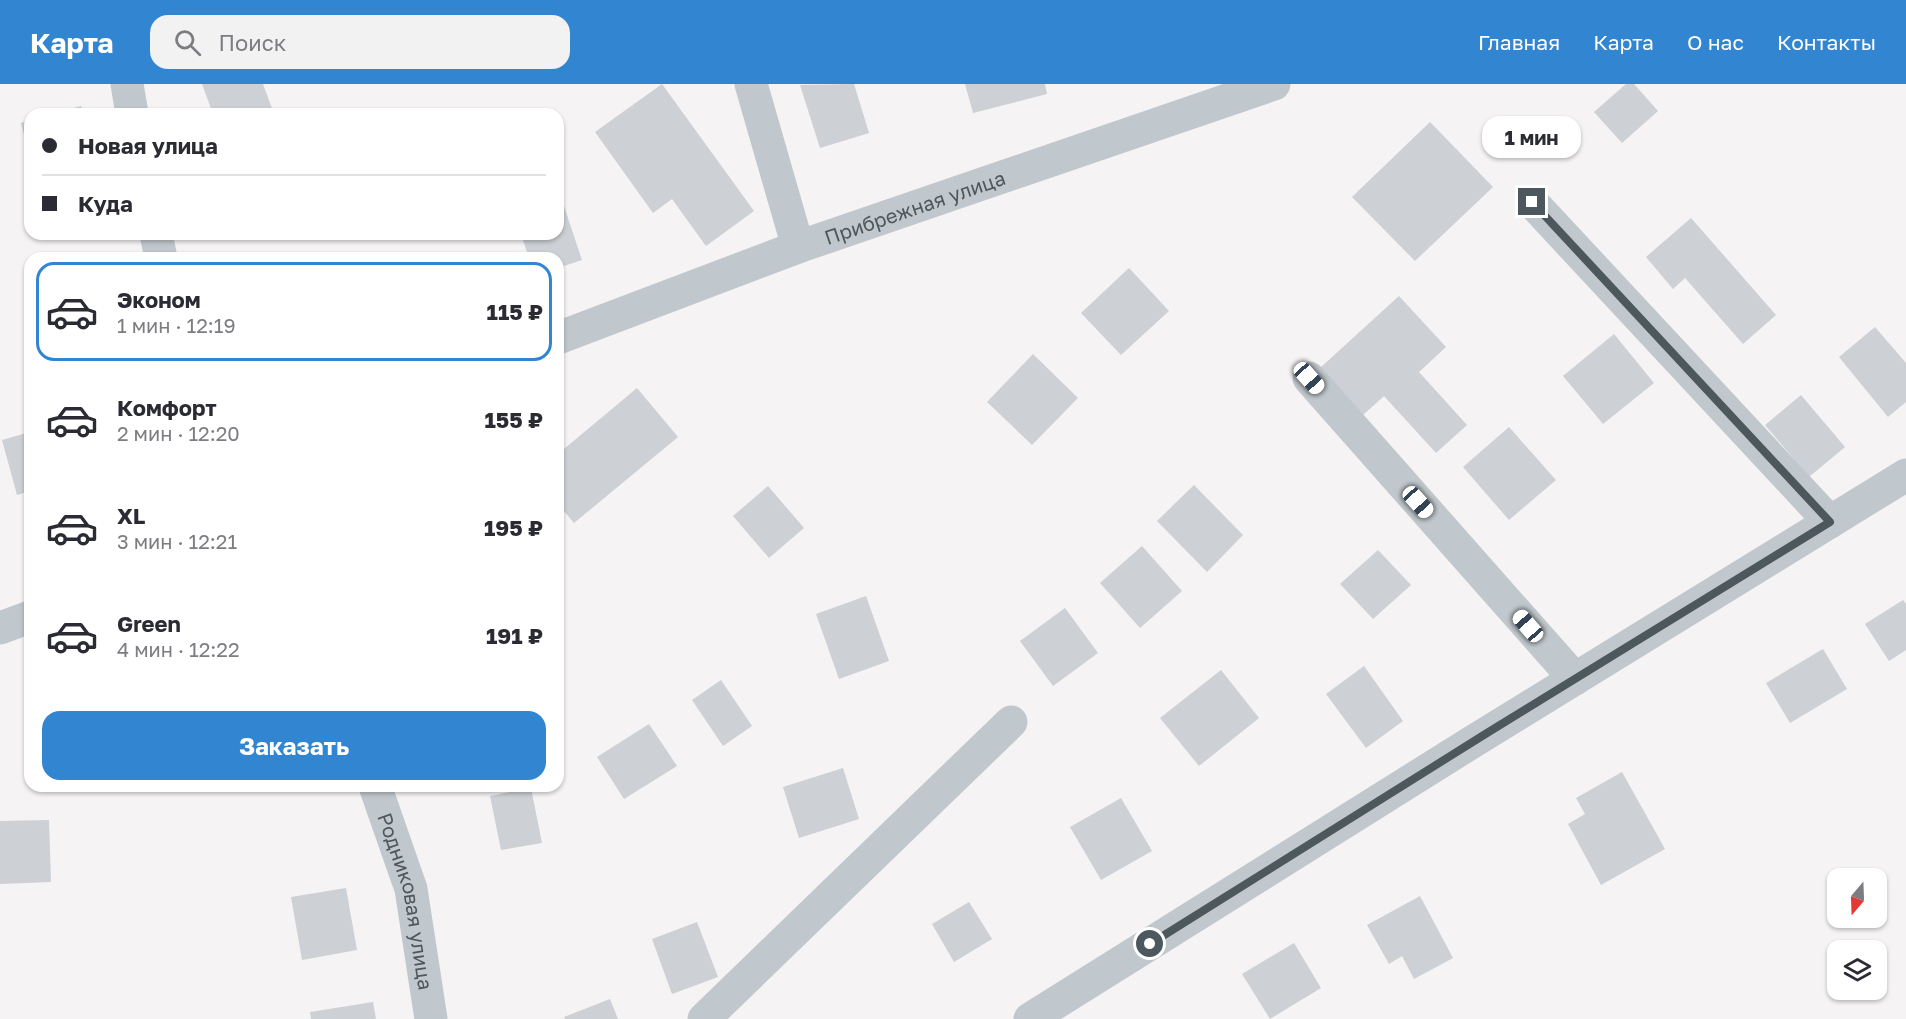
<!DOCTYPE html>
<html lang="ru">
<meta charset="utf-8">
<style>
:root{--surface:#fff;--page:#f2f2f3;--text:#2b2b33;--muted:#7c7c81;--line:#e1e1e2;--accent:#3185d1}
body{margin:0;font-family:"Golos Text",sans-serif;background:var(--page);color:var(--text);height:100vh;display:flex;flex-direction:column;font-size:22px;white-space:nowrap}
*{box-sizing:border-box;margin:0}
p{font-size:20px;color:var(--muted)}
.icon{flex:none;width:33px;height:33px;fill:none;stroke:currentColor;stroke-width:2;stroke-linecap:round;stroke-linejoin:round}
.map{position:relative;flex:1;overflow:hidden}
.drawer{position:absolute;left:24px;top:168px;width:540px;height:540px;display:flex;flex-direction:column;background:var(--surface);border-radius:18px;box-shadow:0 2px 4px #0004}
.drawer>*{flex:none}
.banner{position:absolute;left:24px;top:24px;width:540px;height:132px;border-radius:18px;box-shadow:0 2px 4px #0004;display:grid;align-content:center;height:132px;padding:0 18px;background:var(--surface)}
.needle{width:39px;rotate:199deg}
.controls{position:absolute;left:1827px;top:784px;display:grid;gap:12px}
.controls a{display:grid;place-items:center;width:60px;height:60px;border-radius:12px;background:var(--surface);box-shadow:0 2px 4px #0004;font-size:30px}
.end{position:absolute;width:27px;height:27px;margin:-14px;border:8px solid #4d575e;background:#fff;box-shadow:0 0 0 3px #fff}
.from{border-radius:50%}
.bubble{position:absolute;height:42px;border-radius:18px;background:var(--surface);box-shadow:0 2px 4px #0004;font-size:20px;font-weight:700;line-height:42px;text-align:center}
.car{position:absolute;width:18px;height:36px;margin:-18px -9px;border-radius:8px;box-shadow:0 0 4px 2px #0007;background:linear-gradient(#fff 24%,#345 0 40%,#fff 0 76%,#345 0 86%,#fff 0)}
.banner b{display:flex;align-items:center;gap:21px;height:57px;font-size:22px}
.banner b+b{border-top:2px solid var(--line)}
.banner i{width:15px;height:15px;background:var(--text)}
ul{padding:10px 0 0;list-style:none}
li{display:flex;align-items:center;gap:18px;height:99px;margin:0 12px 9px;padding:0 6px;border:3px solid transparent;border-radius:18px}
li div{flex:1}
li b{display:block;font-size:22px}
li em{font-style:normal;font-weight:700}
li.current{border-color:var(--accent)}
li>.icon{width:54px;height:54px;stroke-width:1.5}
.button{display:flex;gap:12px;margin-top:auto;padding:12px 18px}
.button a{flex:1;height:69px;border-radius:18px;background:var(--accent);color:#fff;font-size:24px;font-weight:700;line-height:69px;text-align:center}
header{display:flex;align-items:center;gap:36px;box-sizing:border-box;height:84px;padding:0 30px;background:var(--accent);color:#fff}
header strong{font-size:28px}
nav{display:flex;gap:33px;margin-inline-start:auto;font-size:21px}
.search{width:420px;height:54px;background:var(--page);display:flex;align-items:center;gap:15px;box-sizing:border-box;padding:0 21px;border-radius:18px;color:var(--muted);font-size:22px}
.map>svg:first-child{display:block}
.building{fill:#cdd0d4}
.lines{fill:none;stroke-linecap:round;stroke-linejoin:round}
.street{stroke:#c1c8cd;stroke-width:33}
.route{stroke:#4d575e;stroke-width:8}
.labels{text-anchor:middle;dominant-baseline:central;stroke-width:5;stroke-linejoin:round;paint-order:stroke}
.street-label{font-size:20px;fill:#4d575e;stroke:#fff}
</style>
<header>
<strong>Карта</strong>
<div class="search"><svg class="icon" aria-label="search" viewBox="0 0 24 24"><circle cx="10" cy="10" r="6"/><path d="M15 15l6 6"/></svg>Поиск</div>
<nav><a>Главная</a><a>Карта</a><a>О нас</a><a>Контакты</a></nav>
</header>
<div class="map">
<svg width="1906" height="935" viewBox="0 0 1906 935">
<rect width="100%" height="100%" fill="#f5f3f3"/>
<!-- building -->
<g class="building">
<polygon points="202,0 263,0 274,30 213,30"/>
<polygon points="662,0 754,127 706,162 672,115 653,129 595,48"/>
<polygon points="854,0 869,49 820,64 800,1"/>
<polygon points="965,0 1045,0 1047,10 973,29"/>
<polygon points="1626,0 1634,0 1658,27 1622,59 1594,28"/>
<polygon points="81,22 84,30 54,30 54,29"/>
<polygon points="30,36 30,70 29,70 21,39"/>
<polygon points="1430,38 1493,103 1415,177 1352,113"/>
<polygon points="563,119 582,176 558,184 558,174 529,174 521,150 558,150 558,121"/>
<polygon points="1691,134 1776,231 1743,260 1685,194 1673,205 1646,173"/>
<polygon points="1129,184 1169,227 1121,271 1081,229"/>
<polygon points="1399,212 1446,263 1419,288 1467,341 1436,369 1384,312 1363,331 1309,294"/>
<polygon points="1875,243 1906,279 1906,318 1888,333 1839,273"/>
<polygon points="1614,250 1654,299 1603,340 1563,292"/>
<polygon points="1033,270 1078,314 1032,361 987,318"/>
<polygon points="637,304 678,353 574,439 558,420 558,370"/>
<polygon points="1801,311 1845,363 1809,393 1765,341"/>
<polygon points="1509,343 1556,396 1509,436 1463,383"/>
<polygon points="30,348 30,407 17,411 2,356"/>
<polygon points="1194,401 1243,451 1207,488 1157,437"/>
<polygon points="768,402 804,444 769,474 733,432"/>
<polygon points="1142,462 1182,507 1140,544 1100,499"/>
<polygon points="1378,466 1411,501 1373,535 1340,500"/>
<polygon points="866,512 889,577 839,595 816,530"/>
<polygon points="1903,516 1906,520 1906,566 1889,577 1865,540"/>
<polygon points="1065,524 1098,569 1053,602 1020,557"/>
<polygon points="1823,565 1847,605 1790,639 1766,599"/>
<polygon points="1364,582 1403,637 1366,664 1326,610"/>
<polygon points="1221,586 1259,634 1199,682 1160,634"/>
<polygon points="721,596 752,642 723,662 692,616"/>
<polygon points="649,640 677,682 624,715 597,673"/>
<polygon points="843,684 859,735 799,754 783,703"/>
<polygon points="1622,688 1665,765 1601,801 1568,740 1585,730 1576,714"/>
<polygon points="531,704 542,759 501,766 490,712"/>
<polygon points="1121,714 1152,767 1101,796 1070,743"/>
<polygon points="49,736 51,798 0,800 0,737"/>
<polygon points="346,804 357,866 302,876 291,813"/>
<polygon points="1420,812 1453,874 1414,895 1402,872 1389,880 1367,841"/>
<polygon points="969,818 992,855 954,878 932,840"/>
<polygon points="697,838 718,893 672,910 652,855"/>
<polygon points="1294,859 1321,904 1270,935 1242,890"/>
<polygon points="610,915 618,935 565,935 564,933"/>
<polygon points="373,918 376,935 311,935 310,928"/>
</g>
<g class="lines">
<!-- street -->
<g class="street">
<polyline points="127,0 132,30"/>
<polyline points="751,0 798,163"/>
<polyline points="1532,118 1830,438"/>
<polyline points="156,150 161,174"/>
<path id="s1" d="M 558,254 L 798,163 L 1274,0"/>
<polyline points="1309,294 1575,595"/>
<polyline points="0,544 30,533"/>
<path id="s2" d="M 375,702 L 411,805 L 431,935"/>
<polyline points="704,935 1011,638"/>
<polyline points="1030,935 1469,660 1906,391"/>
</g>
</g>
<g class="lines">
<!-- route -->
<polyline class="route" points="1150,860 1487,649 1830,438 1532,118"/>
</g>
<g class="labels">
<!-- street labels -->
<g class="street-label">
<text stroke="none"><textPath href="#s1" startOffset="380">Прибрежная улица</textPath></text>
<text stroke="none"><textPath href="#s2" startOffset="120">Родниковая улица</textPath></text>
</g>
</g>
</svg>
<div class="controls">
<a><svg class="needle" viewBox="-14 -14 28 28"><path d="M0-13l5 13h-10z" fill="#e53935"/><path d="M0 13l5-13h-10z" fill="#7c7c81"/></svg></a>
<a><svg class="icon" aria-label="layers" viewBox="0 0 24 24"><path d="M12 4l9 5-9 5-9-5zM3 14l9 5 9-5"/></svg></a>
</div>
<i class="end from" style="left:1150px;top:860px"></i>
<i class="end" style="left:1532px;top:118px"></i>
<div class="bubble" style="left:1482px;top:32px;width:99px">1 мин</div>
<i class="car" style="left:1309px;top:294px;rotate:138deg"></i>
<i class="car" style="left:1418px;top:418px;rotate:138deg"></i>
<i class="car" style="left:1528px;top:542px;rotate:319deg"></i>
<div class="banner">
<b><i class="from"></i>Новая улица</b>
<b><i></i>Куда</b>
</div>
<section class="drawer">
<ul>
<li class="current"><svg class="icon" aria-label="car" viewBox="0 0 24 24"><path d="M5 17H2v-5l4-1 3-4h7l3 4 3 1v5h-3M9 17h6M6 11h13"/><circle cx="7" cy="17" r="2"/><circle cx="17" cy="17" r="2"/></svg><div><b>Эконом</b><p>1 мин · 12:19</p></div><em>115 ₽</em></li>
<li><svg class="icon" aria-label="car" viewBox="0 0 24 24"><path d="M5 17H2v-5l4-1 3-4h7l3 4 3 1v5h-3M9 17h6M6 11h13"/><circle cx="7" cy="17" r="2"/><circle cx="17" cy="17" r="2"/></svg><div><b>Комфорт</b><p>2 мин · 12:20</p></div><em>155 ₽</em></li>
<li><svg class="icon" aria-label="car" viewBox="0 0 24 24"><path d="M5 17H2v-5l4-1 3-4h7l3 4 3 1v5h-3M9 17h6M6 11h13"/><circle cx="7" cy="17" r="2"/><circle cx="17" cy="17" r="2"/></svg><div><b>XL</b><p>3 мин · 12:21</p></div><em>195 ₽</em></li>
<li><svg class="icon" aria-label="car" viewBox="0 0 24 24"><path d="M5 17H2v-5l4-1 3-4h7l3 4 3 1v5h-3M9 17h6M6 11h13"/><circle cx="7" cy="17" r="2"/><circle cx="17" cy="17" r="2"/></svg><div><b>Green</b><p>4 мин · 12:22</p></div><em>191 ₽</em></li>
</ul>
<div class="button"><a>Заказать</a></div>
</section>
</div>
